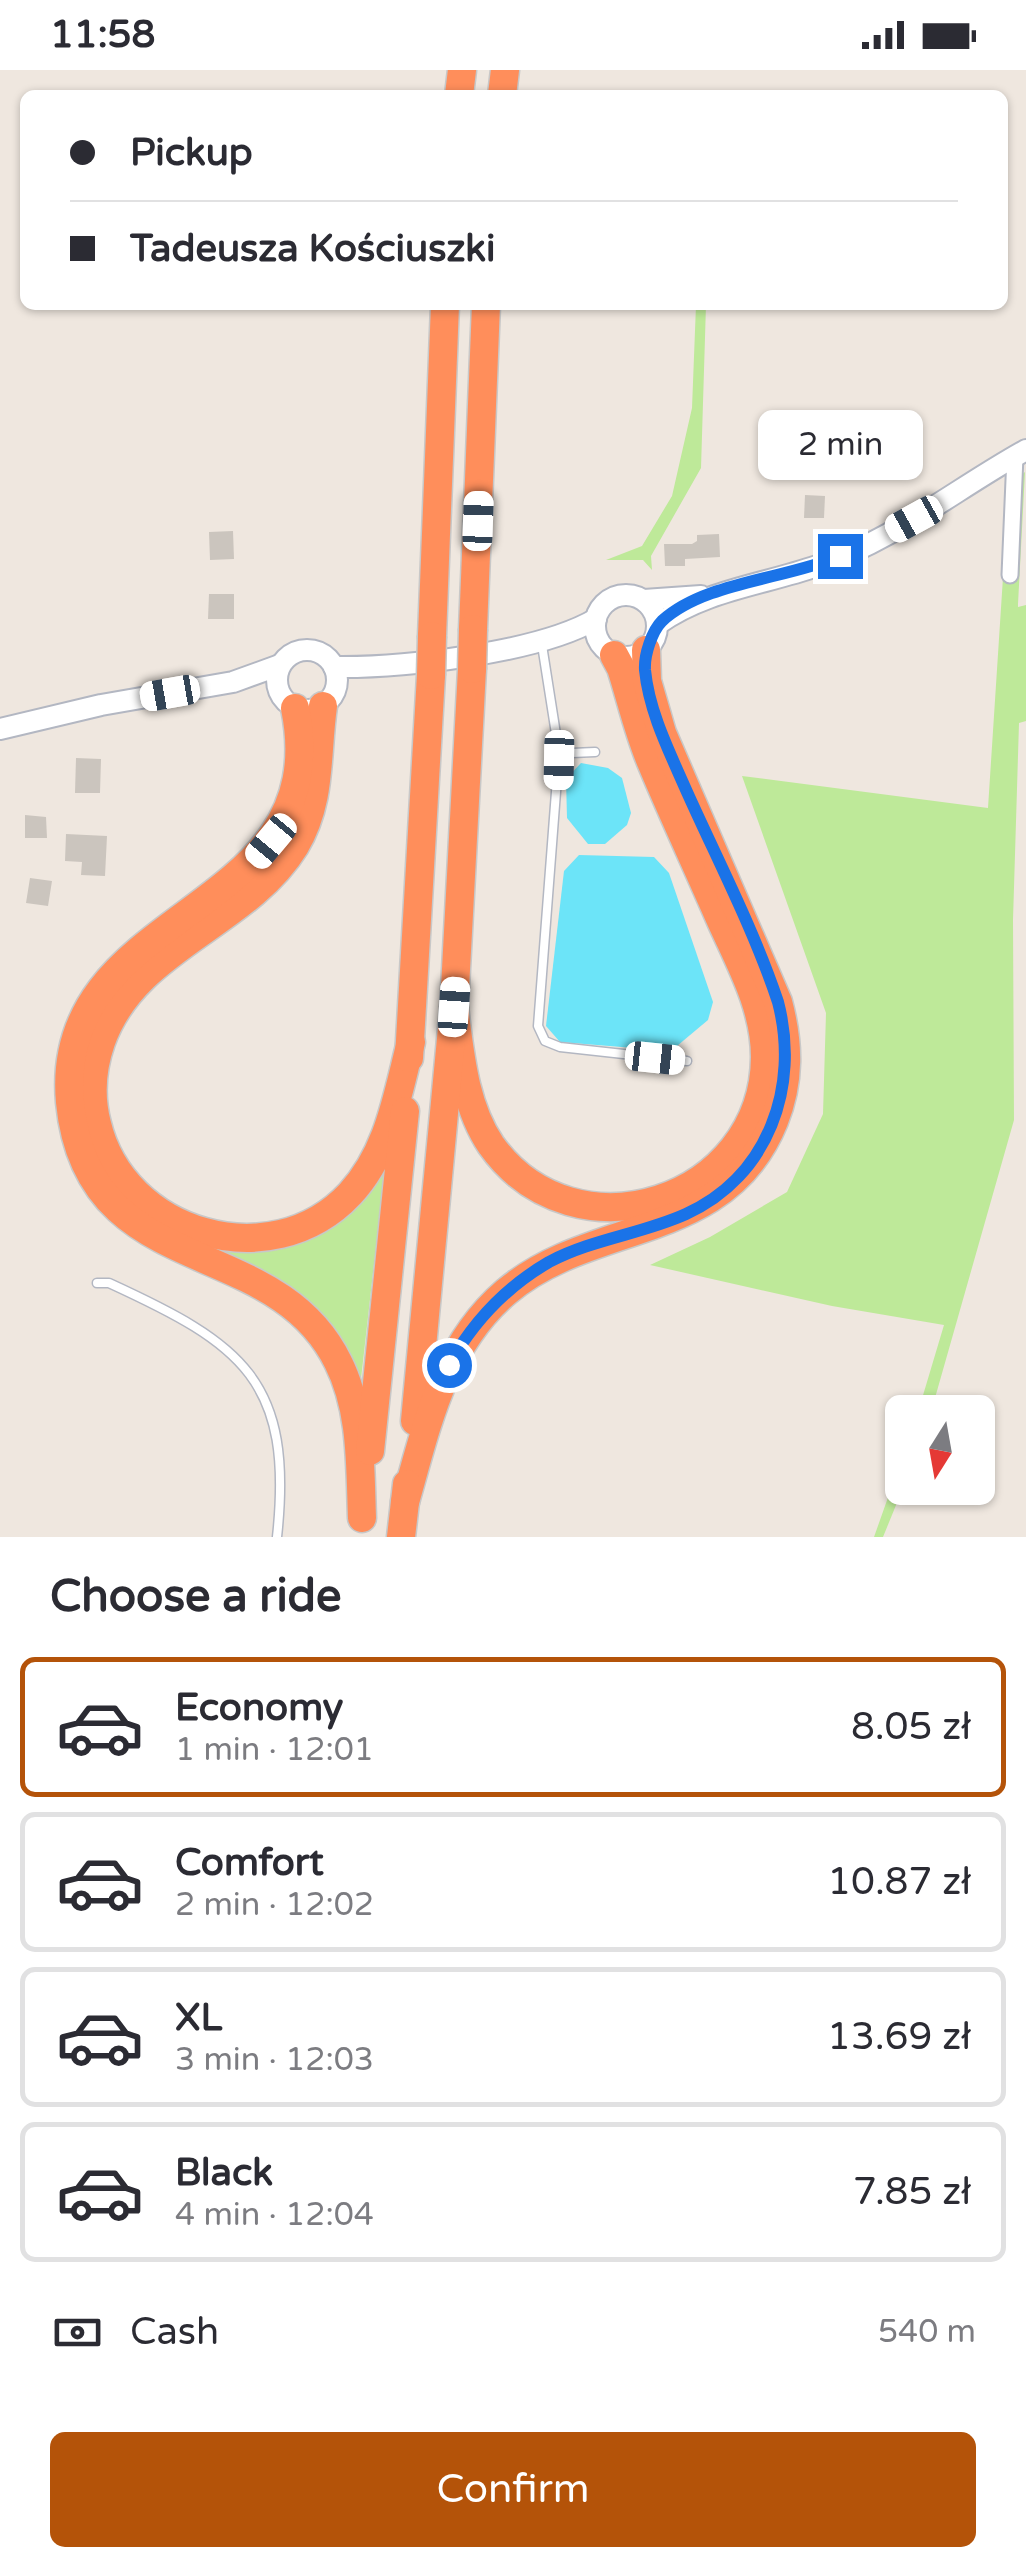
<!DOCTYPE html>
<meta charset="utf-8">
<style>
:root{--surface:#fff;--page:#f7f7f7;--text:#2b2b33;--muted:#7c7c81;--line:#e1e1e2;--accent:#b45309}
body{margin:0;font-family:"Varela Round",sans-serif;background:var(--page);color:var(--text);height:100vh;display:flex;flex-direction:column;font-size:38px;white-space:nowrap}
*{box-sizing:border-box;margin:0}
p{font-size:32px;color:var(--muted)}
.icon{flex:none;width:55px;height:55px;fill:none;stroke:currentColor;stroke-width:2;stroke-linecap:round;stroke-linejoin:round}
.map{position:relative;height:1467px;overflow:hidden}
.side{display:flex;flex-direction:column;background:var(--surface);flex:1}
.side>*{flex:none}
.guide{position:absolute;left:20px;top:20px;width:988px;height:220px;border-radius:15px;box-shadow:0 2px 8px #0004;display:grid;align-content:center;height:220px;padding:0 50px;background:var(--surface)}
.needle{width:65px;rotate:191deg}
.tools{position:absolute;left:885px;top:1325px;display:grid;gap:20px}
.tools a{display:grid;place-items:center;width:110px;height:110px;border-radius:15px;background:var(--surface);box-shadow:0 2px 8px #0004;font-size:50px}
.end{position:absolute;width:45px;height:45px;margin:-22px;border:12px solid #1a73e8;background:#fff;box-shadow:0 0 0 5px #fff}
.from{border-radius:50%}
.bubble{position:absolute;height:70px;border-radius:15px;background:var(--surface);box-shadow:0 2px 8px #0004;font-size:32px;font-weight:600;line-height:70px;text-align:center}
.car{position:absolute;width:30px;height:60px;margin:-30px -15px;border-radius:12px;box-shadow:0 0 8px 2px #0007;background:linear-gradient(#fff 24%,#345 0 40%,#fff 0 76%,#345 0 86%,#fff 0)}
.guide b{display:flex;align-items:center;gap:35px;height:95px;font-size:38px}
.guide b+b{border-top:2px solid var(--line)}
.guide i{width:25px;height:25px;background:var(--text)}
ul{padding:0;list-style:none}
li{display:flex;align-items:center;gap:30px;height:140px;margin:0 20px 15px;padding:0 30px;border:5px solid var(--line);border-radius:15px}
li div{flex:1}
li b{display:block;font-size:38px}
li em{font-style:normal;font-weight:600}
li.active{border-color:var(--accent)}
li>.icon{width:90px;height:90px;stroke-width:1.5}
h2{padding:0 50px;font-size:45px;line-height:120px}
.pay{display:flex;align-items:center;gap:25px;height:110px;padding:0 50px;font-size:38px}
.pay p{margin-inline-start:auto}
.action{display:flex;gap:20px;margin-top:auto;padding:20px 50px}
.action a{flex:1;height:115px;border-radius:15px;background:var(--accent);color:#fff;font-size:40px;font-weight:600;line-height:115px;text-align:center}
.status{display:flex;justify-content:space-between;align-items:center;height:70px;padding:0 50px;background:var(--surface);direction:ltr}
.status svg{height:28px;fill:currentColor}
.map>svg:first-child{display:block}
.green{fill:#bee999}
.water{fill:#6ce4f8}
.building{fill:#cbc5be}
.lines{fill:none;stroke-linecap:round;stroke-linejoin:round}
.lane-casing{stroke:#b3b7c2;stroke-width:11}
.street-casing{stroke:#b3b7c2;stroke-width:19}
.secondary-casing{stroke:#b3b7c2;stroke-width:24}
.highway-casing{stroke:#c8c8c8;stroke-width:31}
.lane{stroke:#fff;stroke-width:8}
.street{stroke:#fff;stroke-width:15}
.secondary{stroke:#fff;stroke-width:20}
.highway{stroke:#ff8e5b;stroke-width:28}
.highway-bridge-casing{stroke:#c8c8c8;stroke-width:31;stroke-linecap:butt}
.highway-bridge{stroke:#ff8e5b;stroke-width:28}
.route{stroke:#1a73e8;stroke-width:12}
</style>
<div class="status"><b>11:58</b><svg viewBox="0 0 49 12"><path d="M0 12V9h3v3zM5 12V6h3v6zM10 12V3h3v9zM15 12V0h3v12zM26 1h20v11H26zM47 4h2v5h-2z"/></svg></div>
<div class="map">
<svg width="1026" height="1467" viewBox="0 0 1026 1467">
<rect width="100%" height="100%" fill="#efe7df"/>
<!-- green -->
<g class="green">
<polygon points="696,235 706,235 701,398 651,486 652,500 643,490 606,490 642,476 672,426 692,338"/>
<polygon points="1025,402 1018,534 1018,537 1026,535 1026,651 1019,653 1013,850 1014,1050 931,1342 918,1342 944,1255 832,1236 650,1195 710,1167 787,1122 823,1044 826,943 742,706 988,738 1009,415"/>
<polygon points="385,1096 360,1318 351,1294 151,1147 244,1179"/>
<polygon points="902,1388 903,1418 883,1467 874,1467"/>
</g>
<!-- water -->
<g class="water">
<polygon points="581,693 608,698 622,708 631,743 627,755 605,774 588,774 567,748 566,709"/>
<polygon points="579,785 654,787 669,803 713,932 708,950 671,981 560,972 546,956 564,801"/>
</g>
<!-- building -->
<g class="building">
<polygon points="805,425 825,426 824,448 804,448"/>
<polygon points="233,461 234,489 210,490 209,462"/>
<polygon points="719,464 720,487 685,489 685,496 665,496 664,474 692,474 697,471 697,465"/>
<polygon points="209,524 234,524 234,549 208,549"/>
<polygon points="76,688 101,689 100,723 75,723"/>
<polygon points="25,745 46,747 47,768 25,768"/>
<polygon points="66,764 107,766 105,806 81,805 82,792 65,791"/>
<polygon points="30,808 52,811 48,836 26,833"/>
</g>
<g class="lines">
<defs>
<g id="lane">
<polyline points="542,575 559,683 538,956 545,971 560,977 687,991"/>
<polyline points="559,691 572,683 595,682"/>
<path d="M 97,1213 L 109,1213 C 242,1274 294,1310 277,1467"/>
</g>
<polyline id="street" points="1010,505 1015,386"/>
<g id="secondary">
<circle cx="626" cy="556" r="31"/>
<polyline points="644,530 701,526"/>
<path d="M 658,554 C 706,520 762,515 817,496 C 893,471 957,418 1026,380"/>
<circle cx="307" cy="610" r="30"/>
<path d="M 334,597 C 402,598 538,583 596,549"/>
<polyline points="0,659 101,635 233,612 280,595"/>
</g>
<g id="highway">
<polyline points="459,25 462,0"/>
<polyline points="502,25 505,0"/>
<polyline points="473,559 486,235"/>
<polyline points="432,566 445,235"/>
<path d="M 323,636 C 316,685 322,731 295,776 C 245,857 134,877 101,972 C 92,998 90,1027 97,1054 C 123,1164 271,1208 350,1124 C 389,1082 397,1026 411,972"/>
<path d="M 295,638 C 338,850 52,833 70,1032 C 87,1214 274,1161 338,1292 C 362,1339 360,1395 362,1448"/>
<path d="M 454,937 C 460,983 464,1035 491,1075 C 575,1193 764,1131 765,987 C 765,938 741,895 721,851 C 698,798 673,745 651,692 C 638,661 631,629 621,598 L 614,585"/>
<polyline points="409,988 431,605"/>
<polyline points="415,1351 454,937 472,599"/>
<polyline points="370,1381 405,1041"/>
<path d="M 405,1432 C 427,1355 443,1276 506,1222 C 593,1148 725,1173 774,1051 C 790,1011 789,973 778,932 L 662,663 L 647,611 L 646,580"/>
<polyline points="401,1467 407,1414"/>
</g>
</defs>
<!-- lane casing -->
<use href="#lane" class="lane-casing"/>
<!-- street casing -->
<use href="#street" class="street-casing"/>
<!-- secondary casing -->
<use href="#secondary" class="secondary-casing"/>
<!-- highway casing -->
<use href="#highway" class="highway-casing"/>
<!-- lane -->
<use href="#lane" class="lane"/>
<!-- street -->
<use href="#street" class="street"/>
<!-- secondary -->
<use href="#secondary" class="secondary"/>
<!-- highway -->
<use href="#highway" class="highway"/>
<defs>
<g id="highway-bridge">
<polyline points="472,599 473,559"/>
<polyline points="431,605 432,566"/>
</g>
</defs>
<!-- highway-bridge casing -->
<use href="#highway-bridge" class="highway-bridge-casing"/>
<!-- highway-bridge -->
<use href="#highway-bridge" class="highway-bridge"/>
</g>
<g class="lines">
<!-- route -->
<path class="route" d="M 449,1295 C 473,1252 506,1217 549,1192 C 592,1169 642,1164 686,1144 C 769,1106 800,1016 778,932 C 754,860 718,791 687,722 C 670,683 649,642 645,600 C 644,585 652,561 662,551 C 704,512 787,509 840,486"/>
</g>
</svg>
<div class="tools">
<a><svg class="needle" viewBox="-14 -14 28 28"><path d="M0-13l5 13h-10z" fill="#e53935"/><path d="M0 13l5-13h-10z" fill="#7c7c81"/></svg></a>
</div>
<i class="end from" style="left:449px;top:1295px"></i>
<i class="end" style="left:840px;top:486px"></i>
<div class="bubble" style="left:758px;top:340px;width:165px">2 min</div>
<i class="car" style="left:914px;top:449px;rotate:241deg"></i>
<i class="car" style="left:478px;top:451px;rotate:2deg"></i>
<i class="car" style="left:170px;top:623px;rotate:260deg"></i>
<i class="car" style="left:559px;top:690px;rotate:181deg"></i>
<i class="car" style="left:271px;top:771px;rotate:220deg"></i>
<i class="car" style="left:454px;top:937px;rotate:4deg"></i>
<i class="car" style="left:655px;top:988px;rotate:96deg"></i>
<div class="guide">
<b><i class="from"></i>Pickup</b>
<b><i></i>Tadeusza Kościuszki</b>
</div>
</div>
<section class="side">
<h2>Choose a ride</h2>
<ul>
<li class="active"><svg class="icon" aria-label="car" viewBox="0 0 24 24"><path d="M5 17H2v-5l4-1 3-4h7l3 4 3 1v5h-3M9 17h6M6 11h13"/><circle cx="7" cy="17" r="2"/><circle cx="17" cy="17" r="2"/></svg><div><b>Economy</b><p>1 min · 12:01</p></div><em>8.05 zł</em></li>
<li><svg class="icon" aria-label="car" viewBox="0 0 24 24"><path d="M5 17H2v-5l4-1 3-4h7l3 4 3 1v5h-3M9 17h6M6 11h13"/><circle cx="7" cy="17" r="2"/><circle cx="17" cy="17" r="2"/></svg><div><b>Comfort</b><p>2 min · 12:02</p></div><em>10.87 zł</em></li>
<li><svg class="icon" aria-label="car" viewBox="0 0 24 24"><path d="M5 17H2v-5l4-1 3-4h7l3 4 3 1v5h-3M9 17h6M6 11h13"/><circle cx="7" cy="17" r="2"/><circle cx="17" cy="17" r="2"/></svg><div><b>XL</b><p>3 min · 12:03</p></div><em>13.69 zł</em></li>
<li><svg class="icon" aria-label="car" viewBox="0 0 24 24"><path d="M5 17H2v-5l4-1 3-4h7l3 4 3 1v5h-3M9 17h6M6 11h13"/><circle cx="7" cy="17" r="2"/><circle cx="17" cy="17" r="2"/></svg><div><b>Black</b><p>4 min · 12:04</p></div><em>7.85 zł</em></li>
</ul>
<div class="pay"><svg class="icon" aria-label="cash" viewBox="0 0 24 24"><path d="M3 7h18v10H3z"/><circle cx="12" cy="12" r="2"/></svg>Cash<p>540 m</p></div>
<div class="action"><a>Confirm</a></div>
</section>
